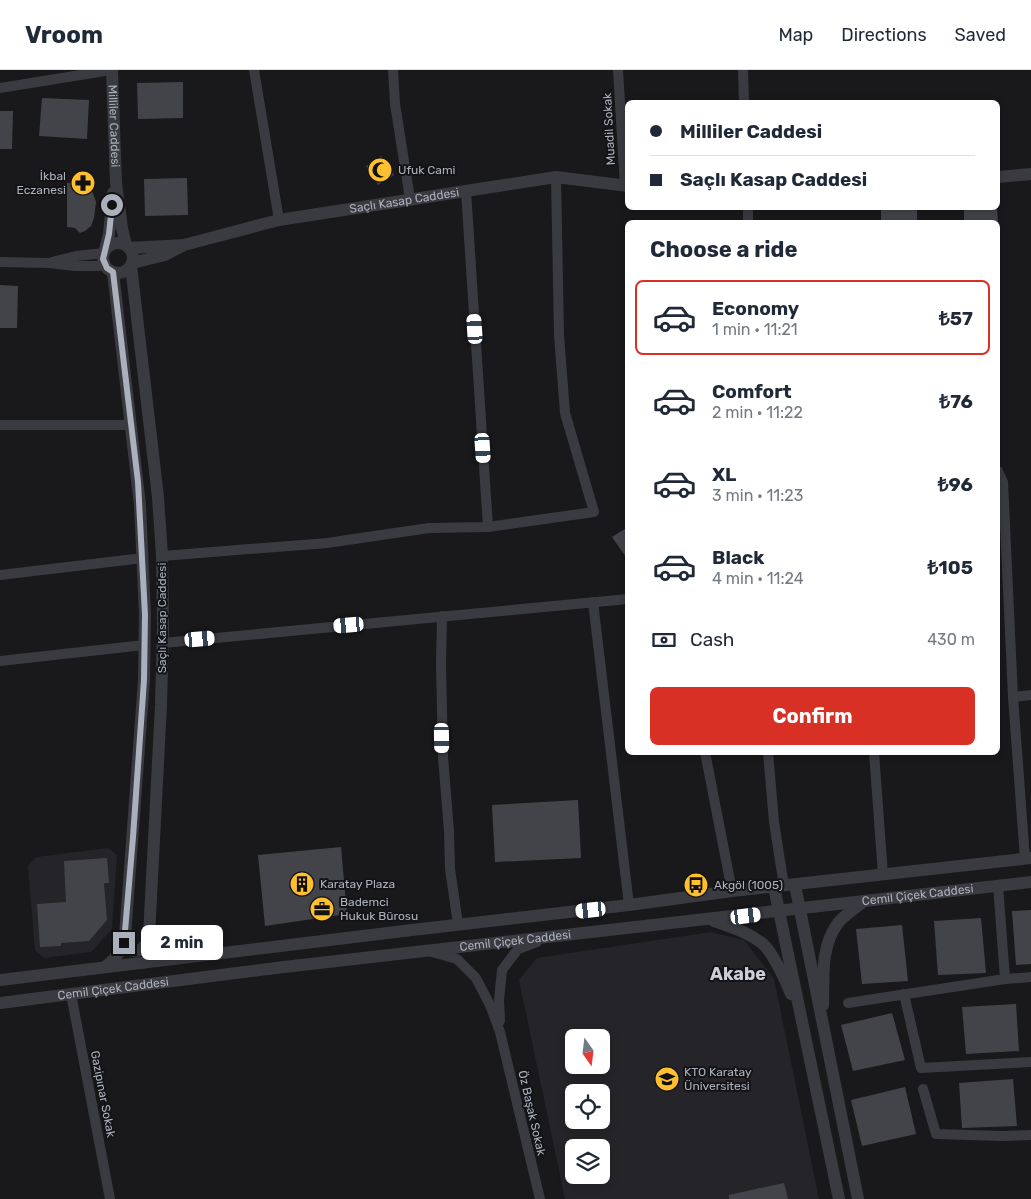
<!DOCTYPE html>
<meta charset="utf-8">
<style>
:root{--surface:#fff;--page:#f2f2f3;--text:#1f2937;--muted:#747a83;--line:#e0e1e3;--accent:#d93025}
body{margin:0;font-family:Rubik,sans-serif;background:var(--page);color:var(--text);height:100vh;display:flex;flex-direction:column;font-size:19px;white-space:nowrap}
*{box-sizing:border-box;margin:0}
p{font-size:16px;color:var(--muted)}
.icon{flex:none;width:28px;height:28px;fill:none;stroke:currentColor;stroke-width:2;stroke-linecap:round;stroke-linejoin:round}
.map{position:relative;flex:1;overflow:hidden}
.panel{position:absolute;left:625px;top:150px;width:375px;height:535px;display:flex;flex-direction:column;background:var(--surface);border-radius:8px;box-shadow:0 2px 8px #0003}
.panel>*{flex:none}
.banner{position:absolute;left:625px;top:30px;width:375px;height:110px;border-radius:8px;box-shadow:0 2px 8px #0003;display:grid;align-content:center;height:110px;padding:0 25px;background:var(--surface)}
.needle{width:32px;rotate:166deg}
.buttons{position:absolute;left:565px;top:959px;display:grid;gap:10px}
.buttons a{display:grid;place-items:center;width:45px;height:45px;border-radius:8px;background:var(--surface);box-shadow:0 2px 8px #0003;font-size:25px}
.end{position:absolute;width:22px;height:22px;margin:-11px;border:6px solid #abb0bd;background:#111;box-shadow:0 0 0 2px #111}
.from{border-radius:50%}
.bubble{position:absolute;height:35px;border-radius:8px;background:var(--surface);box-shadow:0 2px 8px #0003;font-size:16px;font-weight:700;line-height:35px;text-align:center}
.car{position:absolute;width:15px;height:30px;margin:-15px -8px;border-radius:6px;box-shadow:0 0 4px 1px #0007;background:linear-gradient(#fff 24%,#345 0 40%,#fff 0 76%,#345 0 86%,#fff 0)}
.banner b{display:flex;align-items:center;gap:18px;height:48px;font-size:19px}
.banner b+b{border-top:1px solid var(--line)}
.banner i{width:12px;height:12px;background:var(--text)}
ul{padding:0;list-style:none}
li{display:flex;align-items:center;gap:15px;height:75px;margin:0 10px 8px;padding:0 15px;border:2px solid transparent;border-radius:8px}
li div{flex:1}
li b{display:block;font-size:19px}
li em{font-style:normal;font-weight:700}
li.active{border-color:var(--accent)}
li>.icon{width:45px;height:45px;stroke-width:1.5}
h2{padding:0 25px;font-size:22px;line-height:60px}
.pay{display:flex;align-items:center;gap:12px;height:55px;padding:0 25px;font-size:19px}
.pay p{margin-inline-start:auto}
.action{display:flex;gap:10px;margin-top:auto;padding:10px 25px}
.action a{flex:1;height:58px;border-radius:8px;background:var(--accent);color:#fff;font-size:20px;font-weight:700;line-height:58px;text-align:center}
header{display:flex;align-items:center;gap:30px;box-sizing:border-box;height:70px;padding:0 25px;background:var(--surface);border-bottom:1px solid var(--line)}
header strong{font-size:24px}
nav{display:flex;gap:28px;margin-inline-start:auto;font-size:18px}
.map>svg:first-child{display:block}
.built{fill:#252529;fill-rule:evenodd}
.building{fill:#434449}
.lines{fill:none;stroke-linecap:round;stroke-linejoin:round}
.minor{stroke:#3a3b41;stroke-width:10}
.tertiary{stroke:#3a3b41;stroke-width:12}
.route{stroke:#abb0bd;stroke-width:6}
.labels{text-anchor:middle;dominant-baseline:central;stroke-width:4;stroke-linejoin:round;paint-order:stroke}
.street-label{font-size:12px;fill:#abb0bd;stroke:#141417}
.poi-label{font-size:12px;fill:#abb0bd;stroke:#141417;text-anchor:start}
.district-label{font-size:18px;font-weight:bold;fill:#cccfd8;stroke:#141417}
</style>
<header>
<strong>Vroom</strong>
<nav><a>Map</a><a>Directions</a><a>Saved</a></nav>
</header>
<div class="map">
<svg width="1031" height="1129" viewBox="0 0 1031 1129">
<rect width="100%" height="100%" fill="#19191c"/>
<!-- built -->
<g class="built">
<polygon points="108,778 117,785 112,859 91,882 44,888 35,880 28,796 36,787"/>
<path d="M 711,862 L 744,870 L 774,909 L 819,1129 L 565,1129 L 519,910 L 537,888 ZM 574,968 L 601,968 L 601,995 L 574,995 ZM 574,1022 L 601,1022 L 601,1050 L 574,1050 ZM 574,1078 L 601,1078 L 601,1105 L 574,1105 Z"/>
</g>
<!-- building -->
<g class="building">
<polygon points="183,12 183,48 138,49 137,13"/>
<polygon points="42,28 89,30 87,69 39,66"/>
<polygon points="0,41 13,41 12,79 0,79"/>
<polygon points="381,86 394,105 378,115 366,96"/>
<polygon points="79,108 90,115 96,132 94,148 91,156 85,161 80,163 75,158 67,157 67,113 74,113 76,110"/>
<polygon points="187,108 188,145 145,146 144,109"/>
<rect x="881" y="138" width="36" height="14"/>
<polygon points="964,138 997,138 998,152 964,152"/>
<polygon points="0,215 18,216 17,258 0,258"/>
<polygon points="628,457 628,490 612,467"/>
<polygon points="578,730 581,788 495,792 492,735"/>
<polygon points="341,777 347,844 265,856 258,785"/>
<polygon points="107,788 109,813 104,813 107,850 89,871 61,873 61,876 40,877 37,834 66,832 64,791"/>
<polygon points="1031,840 1031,894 1016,895 1012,841"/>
<polygon points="981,848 986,903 938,905 934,851"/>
<polygon points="902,855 908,911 862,914 856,859"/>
<polygon points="1016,934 1019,981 966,984 962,937"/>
<polygon points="892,943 905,990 853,1001 841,955"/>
<polygon points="1013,1009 1017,1056 962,1058 959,1013"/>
<polygon points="905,1017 916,1064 862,1076 851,1030"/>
<polygon points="784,1113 788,1129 729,1129 729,1125"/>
</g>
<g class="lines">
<!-- minor -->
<g class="minor">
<polyline points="254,0 279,150"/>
<polyline points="393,0 395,34 410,129"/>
<polyline points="618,0 625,116"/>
<polyline points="743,0 744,32"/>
<polyline points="0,18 111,0"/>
<polyline points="466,121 488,457"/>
<polyline points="748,138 748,152"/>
<polyline points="0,192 49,193 75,196 105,196"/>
<polyline points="52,192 76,186 104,183"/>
<polyline points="0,355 131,355"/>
<polyline points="998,401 1003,412 1013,627 1025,789"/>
<polyline points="162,486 327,473 429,458 488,457 594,442 565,343 559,265 556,107"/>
<polyline points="0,505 143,488"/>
<polyline points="593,532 629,835"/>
<polyline points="442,546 441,594 443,687 449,761 450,799 458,854"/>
<polyline points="163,573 628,529"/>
<polyline points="0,591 144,575"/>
<polyline points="1013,627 1031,625"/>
<polyline points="705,682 732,821"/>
<polyline points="768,682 774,752 784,816"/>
<polyline points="874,682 883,805"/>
<polyline points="432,882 457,889 476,908 490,935 500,962 540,1129"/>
<polyline points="1005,909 1031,907"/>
<polyline points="71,924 110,1129"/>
<polyline points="904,924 921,998 1031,992"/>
<polyline points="848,933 1005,909 998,815"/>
<polyline points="500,951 499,930 502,900 518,879 537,872"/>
<polyline points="923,1019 936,1064 1002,1066 1031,1065"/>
</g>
<!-- tertiary -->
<g class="tertiary">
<path id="s1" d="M 112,0 L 116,113 L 122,158 L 126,175"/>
<polyline points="998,107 1031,104"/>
<circle cx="118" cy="188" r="15"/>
<path id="s2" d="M 129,178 L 184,175 L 279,150 L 556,107 L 628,116"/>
<polyline points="105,180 109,164 113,123"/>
<polyline points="132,193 165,185 182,176"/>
<path d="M 131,196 L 158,427 L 162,486 L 163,557 L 161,635 L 149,866 C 153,879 161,885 174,889"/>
<polyline points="795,815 858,1129"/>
<polyline points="774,817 839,1129"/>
<path d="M 714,851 C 731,857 748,862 763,874 C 773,883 786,911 791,924"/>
<path d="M 124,873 C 134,887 145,881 149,866"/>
<path d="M 105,897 C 116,889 123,880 125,866 L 144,610 L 145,545 L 140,435 L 113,202"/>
<polyline points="0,910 412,860 629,835 732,821 1031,788"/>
<path id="s3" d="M 0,933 L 284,897 L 1031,812"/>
<path d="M 823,935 C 824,908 820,877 838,853 C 844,845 856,838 864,831"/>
</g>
</g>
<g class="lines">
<!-- route -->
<polyline class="route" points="112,135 109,164 103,189 107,198 113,202 138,412 145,545 144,610 133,767 124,873"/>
</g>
<!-- icons -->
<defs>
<symbol id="mosque-disc" viewBox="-11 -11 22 22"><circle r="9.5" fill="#ffbf2e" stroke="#141417"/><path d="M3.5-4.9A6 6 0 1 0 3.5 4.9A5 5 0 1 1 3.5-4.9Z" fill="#111"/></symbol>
<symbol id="pharmacy-disc" viewBox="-11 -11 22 22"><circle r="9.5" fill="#ffbf2e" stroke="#141417"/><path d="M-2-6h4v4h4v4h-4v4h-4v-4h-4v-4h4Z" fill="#111"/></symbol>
<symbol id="building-disc" viewBox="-11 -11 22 22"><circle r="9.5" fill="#ffbf2e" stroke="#141417"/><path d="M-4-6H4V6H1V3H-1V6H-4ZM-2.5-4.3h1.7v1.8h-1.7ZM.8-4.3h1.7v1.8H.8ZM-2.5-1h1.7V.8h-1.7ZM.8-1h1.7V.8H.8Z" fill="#111"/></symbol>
<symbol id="bus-disc" viewBox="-11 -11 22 22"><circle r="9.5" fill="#ffbf2e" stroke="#141417"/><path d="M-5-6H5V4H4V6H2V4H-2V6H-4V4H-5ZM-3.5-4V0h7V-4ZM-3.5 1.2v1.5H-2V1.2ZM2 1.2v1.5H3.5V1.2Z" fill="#111"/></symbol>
<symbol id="office-disc" viewBox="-11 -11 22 22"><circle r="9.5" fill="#ffbf2e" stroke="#141417"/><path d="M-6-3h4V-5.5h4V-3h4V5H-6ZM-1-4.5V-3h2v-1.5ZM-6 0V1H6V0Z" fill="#111"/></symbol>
<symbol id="university-disc" viewBox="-11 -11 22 22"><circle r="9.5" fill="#ffbf2e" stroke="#141417"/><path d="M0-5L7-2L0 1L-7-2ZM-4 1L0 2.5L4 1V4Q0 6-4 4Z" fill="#111"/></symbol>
</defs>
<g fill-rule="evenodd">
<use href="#mosque-disc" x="366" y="86" width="28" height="28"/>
<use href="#pharmacy-disc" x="69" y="99" width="28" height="28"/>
<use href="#building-disc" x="288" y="800" width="28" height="28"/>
<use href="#bus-disc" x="682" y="801" width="28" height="28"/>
<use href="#office-disc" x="308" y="825" width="28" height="28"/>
<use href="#university-disc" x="653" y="995" width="28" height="28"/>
</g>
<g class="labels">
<!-- street labels -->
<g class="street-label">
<text stroke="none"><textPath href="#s1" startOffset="56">Milliler Caddesi</textPath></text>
<text transform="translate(609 59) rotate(-93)">Muadil Sokak</text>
<text stroke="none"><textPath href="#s2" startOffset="280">Saçlı Kasap Caddesi</textPath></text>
<text transform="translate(162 548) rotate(-90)">Saçlı Kasap Caddesi</text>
<text stroke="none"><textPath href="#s3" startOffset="924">Cemil Çiçek Caddesi</textPath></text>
<text stroke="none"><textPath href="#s3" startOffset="519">Cemil Çiçek Caddesi</textPath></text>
<text stroke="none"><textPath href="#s3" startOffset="114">Cemil Çiçek Caddesi</textPath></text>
<text transform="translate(103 1024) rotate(79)">Gazipınar Sokak</text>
<text transform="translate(532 1043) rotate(77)">Öz Başak Sokak</text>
</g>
<!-- poi labels -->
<g class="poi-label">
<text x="398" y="100">Ufuk Cami</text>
<text x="66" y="106" text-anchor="end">İkbal<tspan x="66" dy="14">Eczanesi</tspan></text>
<text x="320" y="814">Karatay Plaza</text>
<text x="714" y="815">Akgöl (1005)</text>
<text x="340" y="832">Bademci<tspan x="340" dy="14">Hukuk Bürosu</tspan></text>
<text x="684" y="1002">KTO Karatay<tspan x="684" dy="14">Üniversitesi</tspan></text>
</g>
<!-- district labels -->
<g class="district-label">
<text x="738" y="904">Akabe</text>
</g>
</g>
</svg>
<div class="buttons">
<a><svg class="needle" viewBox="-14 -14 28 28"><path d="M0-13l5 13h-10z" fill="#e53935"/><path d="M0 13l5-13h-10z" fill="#747a83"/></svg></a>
<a><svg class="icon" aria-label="locate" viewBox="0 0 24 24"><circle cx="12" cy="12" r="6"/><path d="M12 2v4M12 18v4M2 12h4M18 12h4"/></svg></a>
<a><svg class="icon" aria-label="layers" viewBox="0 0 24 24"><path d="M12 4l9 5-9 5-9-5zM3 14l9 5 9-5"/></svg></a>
</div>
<i class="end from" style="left:112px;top:135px"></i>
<i class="end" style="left:124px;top:873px"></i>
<div class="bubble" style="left:141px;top:855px;width:82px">2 min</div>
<i class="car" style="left:475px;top:259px;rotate:356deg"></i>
<i class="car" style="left:483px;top:378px;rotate:176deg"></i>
<i class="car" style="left:349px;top:555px;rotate:265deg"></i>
<i class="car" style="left:200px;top:569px;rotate:85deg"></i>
<i class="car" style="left:442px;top:668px;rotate:179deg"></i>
<i class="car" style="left:591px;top:840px;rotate:264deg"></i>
<i class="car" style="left:746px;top:846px;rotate:83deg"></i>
<div class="banner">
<b><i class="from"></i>Milliler Caddesi</b>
<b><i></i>Saçlı Kasap Caddesi</b>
</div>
<section class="panel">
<h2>Choose a ride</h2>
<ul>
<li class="active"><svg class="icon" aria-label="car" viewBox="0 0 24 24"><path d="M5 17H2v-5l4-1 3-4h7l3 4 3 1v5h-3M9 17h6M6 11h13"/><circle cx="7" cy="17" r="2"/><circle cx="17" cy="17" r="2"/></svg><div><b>Economy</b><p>1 min · 11:21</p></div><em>₺57</em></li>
<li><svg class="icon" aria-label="car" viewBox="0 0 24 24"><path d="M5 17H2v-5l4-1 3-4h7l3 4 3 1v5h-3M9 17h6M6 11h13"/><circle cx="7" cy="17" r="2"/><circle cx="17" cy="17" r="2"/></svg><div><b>Comfort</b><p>2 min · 11:22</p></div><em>₺76</em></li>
<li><svg class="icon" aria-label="car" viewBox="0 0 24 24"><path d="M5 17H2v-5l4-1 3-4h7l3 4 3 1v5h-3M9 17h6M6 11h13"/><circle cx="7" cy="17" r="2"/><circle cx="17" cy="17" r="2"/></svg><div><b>XL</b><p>3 min · 11:23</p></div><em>₺96</em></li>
<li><svg class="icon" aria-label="car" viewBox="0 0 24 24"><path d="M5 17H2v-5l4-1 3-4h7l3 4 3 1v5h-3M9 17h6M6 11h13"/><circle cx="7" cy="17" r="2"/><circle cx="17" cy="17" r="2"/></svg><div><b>Black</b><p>4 min · 11:24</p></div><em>₺105</em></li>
</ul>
<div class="pay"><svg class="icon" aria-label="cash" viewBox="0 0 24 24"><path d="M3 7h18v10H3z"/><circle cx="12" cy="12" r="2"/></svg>Cash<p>430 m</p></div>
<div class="action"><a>Confirm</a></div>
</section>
</div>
